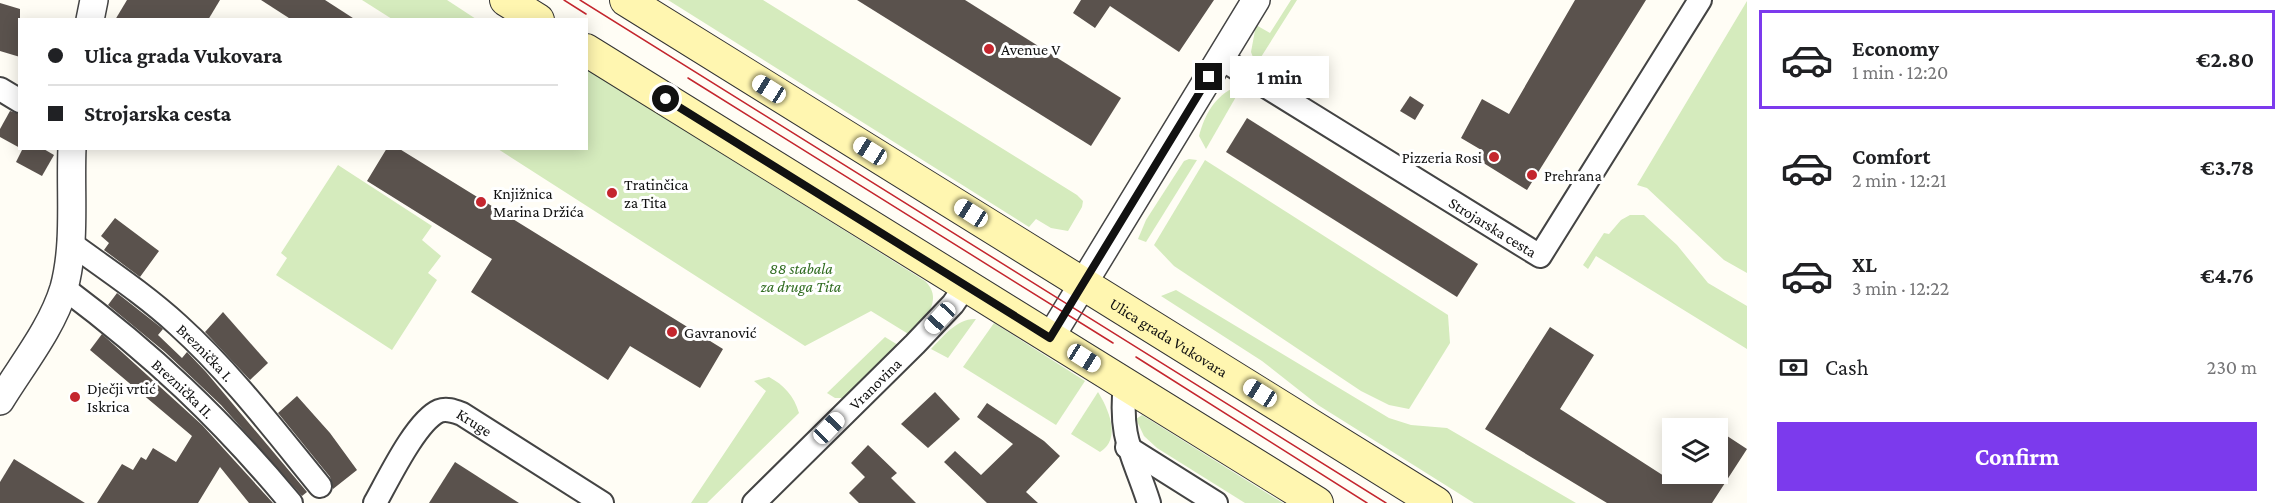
<!DOCTYPE html>
<meta charset="utf-8">
<style>
:root{--surface:#fff;--page:#f2f2f2;--text:#202124;--muted:#757577;--line:#e0e0e0;--accent:#7c3aed}
body{margin:0;font-family:"Crimson Pro",serif;background:var(--page);color:var(--text);height:100vh;display:flex;flex-direction:column;font-size:22px;white-space:nowrap}
*{box-sizing:border-box;margin:0}
p{font-size:20px;color:var(--muted)}
.icon{flex:none;width:33px;height:33px;fill:none;stroke:currentColor;stroke-width:2;stroke-linecap:round;stroke-linejoin:round}
.map{position:relative;flex:1;overflow:hidden}
.panel{display:flex;flex-direction:column;background:var(--surface);width:540px}
.panel>*{flex:none}
.top-card{position:absolute;left:18px;top:18px;width:570px;height:132px;border-radius:0px;box-shadow:0 3px 15px #0003;display:grid;align-content:center;height:132px;padding:0 30px;background:var(--surface)}
.fabs{position:absolute;left:1662px;top:418px;display:grid;gap:12px}
.fabs a{display:grid;place-items:center;width:66px;height:66px;border-radius:0px;background:var(--surface);box-shadow:0 3px 15px #0003;font-size:30px}
.end{position:absolute;width:27px;height:27px;margin:-14px;border:8px solid #111;background:#fff;box-shadow:0 0 0 3px #fff}
.from{border-radius:50%}
.bubble{position:absolute;height:42px;border-radius:0px;background:var(--surface);box-shadow:0 3px 15px #0003;font-size:20px;font-weight:700;line-height:42px;text-align:center}
.car{position:absolute;width:18px;height:36px;margin:-18px -9px;border-radius:8px;box-shadow:0 0 4px 2px #0007;background:linear-gradient(#fff 24%,#345 0 40%,#fff 0 76%,#345 0 86%,#fff 0)}
.top-card b{display:flex;align-items:center;gap:21px;height:57px;font-size:22px}
.top-card b+b{border-top:2px solid var(--line)}
.top-card i{width:15px;height:15px;background:var(--text)}
ul{padding:10px 0 0;list-style:none}
li{display:flex;align-items:center;gap:18px;height:99px;margin:0 12px 9px;padding:0 18px;border:3px solid transparent;border-radius:0px}
li div{flex:1}
li b{display:block;font-size:22px}
li em{font-style:normal;font-weight:700}
li.active{border-color:var(--accent)}
li>.icon{width:54px;height:54px;stroke-width:1.5}
.pay{display:flex;align-items:center;gap:15px;height:66px;padding:0 30px;font-size:22px}
.pay p{margin-inline-start:auto}
.cta{display:flex;gap:12px;margin-top:auto;padding:12px 30px}
.cta a{flex:1;height:69px;border-radius:0px;background:var(--accent);color:#fff;font-size:24px;font-weight:700;line-height:69px;text-align:center}
main{display:flex;flex:1;min-height:0}
.map>svg:first-child{display:block}
.green{fill:#d5ebbd}
.building{fill:#5a524d}
.lines{fill:none;stroke-linecap:round;stroke-linejoin:round}
.minor-casing{stroke:#444;stroke-width:26}
.tertiary-casing{stroke:#444;stroke-width:30}
.secondary-casing{stroke:#333;stroke-width:34}
.minor{stroke:#fff;stroke-width:22}
.tertiary{stroke:#fff;stroke-width:27}
.secondary{stroke:#fff6b0;stroke-width:32}
.tram{stroke:#c4262e;stroke-width:1.5}
.route{stroke:#111;stroke-width:8}
.poi-dot{fill:#c4262e;stroke:#fff;stroke-width:2}
.labels{text-anchor:middle;dominant-baseline:central;stroke-width:6;stroke-linejoin:round;paint-order:stroke}
.poi-label{font-size:16px;fill:#111;stroke:#fff;text-anchor:start}
.street-label{font-size:16px;fill:#111;stroke:#fff}
.park-label{font-size:16px;font-style:italic;fill:#2f6b1f;stroke:#fff}
</style>
<main>
<div class="map">
<svg width="1747" height="503" viewBox="0 0 1747 503">
<rect width="100%" height="100%" fill="#fffdf5"/>
<!-- green -->
<g class="green">
<polygon points="362,0 447,0 476,19 392,19"/>
<polygon points="668,0 763,0 1077,195 1083,201 1082,207 1068,231 1051,228 1036,219 1029,227"/>
<polygon points="1291,0 1297,0 1256,65 1251,52 1256,25 1270,33"/>
<polygon points="1747,1 1747,273 1724,260 1647,188 1637,185"/>
<path d="M 587,69 L 925,281 C 945,300 923,321 910,335 L 871,311 L 805,346 L 498,149 L 586,148 Z"/>
<path d="M 1236,87 L 1241,88 L 1206,149 L 1199,136 C 1204,116 1215,95 1236,87 Z"/>
<polygon points="1189,159 1197,160 1146,242 1138,239 1146,220 1184,161"/>
<polygon points="1205,160 1448,315 1450,343 1409,409 1389,405 1361,391 1174,266 1154,245"/>
<polygon points="338,165 432,226 422,240 441,256 428,273 437,280 392,350 276,275 287,258 281,253"/>
<polygon points="1630,215 1644,215 1677,245 1708,283 1747,306 1747,349 1596,256 1588,269 1583,265 1604,233 1609,234 1621,220"/>
<polygon points="1176,290 1389,418 1411,425 1447,428 1576,503 1474,503 1318,405 1262,361 1161,296"/>
<path d="M 976,319 L 948,358 L 931,349 C 944,336 957,318 976,319 Z"/>
<polygon points="994,323 1085,381 1056,425 963,367"/>
<polygon points="885,337 898,345 848,398 835,398 827,393"/>
<path d="M 769,377 C 784,385 794,396 799,413 L 707,503 L 691,503 L 766,391 L 754,381 Z"/>
<path d="M 1098,392 C 1108,408 1122,439 1100,452 L 1071,434 Z"/>
<polygon points="1142,415 1283,503 1245,503 1157,448 1144,436 1136,419"/>
</g>
<!-- building -->
<g class="building">
<polygon points="127,0 220,0 208,20 115,20"/>
<polygon points="261,0 325,0 356,20 292,20"/>
<polygon points="857,0 965,0 1121,98 1091,146"/>
<polygon points="1081,0 1214,0 1179,52 1110,6 1095,28 1073,13"/>
<polygon points="1575,0 1646,0 1527,190 1477,159 1483,151 1461,138 1482,99 1509,114"/>
<polygon points="0,3 20,9 20,57 0,51"/>
<polygon points="1410,96 1424,105 1415,120 1400,111"/>
<polygon points="10,111 20,114 20,148 0,137 0,129"/>
<polygon points="1247,118 1478,264 1457,297 1226,152"/>
<polygon points="23,148 42,148 54,155 42,176 16,162"/>
<polygon points="387,148 398,148 723,349 700,388 630,346 608,380 471,292 492,259 367,181"/>
<polygon points="115,218 159,251 140,277 104,250 109,243 101,236"/>
<polygon points="117,293 163,329 158,335 182,358 187,352 206,372 307,492 302,496 221,405 165,352 108,305"/>
<polygon points="223,312 268,363 250,380 205,332"/>
<polygon points="1550,327 1594,355 1560,409 1664,476 1718,474 1718,430 1747,449 1712,503 1607,503 1485,429"/>
<polygon points="102,334 202,425 273,503 249,503 220,467 198,503 97,503 122,464 133,470 141,457 146,460 153,448 176,462 192,436 90,350"/>
<polygon points="935,392 960,419 928,448 901,424"/>
<polygon points="297,396 330,433 357,470 333,489 330,477 278,413"/>
<polygon points="987,403 1044,441 1060,456 1026,492 1038,503 987,503 944,462 955,451 981,475 1013,444 977,417"/>
<polygon points="868,445 897,473 891,478 916,503 859,503 849,493 865,477 851,463"/>
<polygon points="14,459 85,503 0,503 0,482"/>
<polygon points="455,462 519,503 429,503"/>
</g>
<g class="lines">
<defs>
<g id="minor">
<path id="s1" d="M 1220,58 L 1540,256 L 1700,0"/>
<polyline points="0,89 20,101"/>
<path id="s2" d="M 69,242 C 106,269 144,294 178,325 C 231,373 275,431 320,486"/>
<path id="s3" d="M 64,288 C 152,354 220,418 291,503"/>
<path d="M 1125,384 C 1119,440 1133,453 1149,503"/>
<polyline points="1127,447 1216,503"/>
<path id="s4" d="M 375,503 C 388,480 416,421 439,411 C 447,408 454,411 462,414 L 602,503"/>
<path id="s5" d="M 754,503 L 915,344 L 953,304 L 966,285"/>
</g>
<g id="tertiary">
<polyline points="90,20 94,0"/>
<polyline points="1050,338 1256,0"/>
<path d="M 0,401 C 22,365 52,328 64,288 C 76,244 70,193 72,148"/>
</g>
<g id="secondary">
<polyline points="506,0 538,20"/>
<path id="s6" d="M 626,0 L 1436,503"/>
<polyline points="586,50 1317,503"/>
</g>
</defs>
<!-- minor casing -->
<use href="#minor" class="minor-casing"/>
<!-- tertiary casing -->
<use href="#tertiary" class="tertiary-casing"/>
<!-- secondary casing -->
<use href="#secondary" class="secondary-casing"/>
<!-- minor -->
<use href="#minor" class="minor"/>
<!-- tertiary -->
<use href="#tertiary" class="tertiary"/>
<!-- secondary -->
<use href="#secondary" class="secondary"/>
<!-- tram -->
<g class="tram">
<polyline points="564,0 586,14"/>
<polyline points="580,0 1386,503"/>
<polyline points="688,78 1113,343"/>
<polyline points="1136,357 1367,503"/>
</g>
</g>
<g class="lines">
<!-- route -->
<polyline class="route" points="666,99 1050,338 1209,77"/>
</g>
<!-- markers -->
<g class="poi-dot">
<circle cx="989" cy="49" r="6"/>
<circle cx="1494" cy="157" r="6"/>
<circle cx="1532" cy="175" r="6"/>
<circle cx="612" cy="193" r="6"/>
<circle cx="481" cy="202" r="6"/>
<circle cx="672" cy="332" r="6"/>
<circle cx="75" cy="397" r="6"/>
</g>
<g class="labels">
<!-- poi labels -->
<g class="poi-label">
<text x="1001" y="49">Avenue V</text>
<text x="1482" y="157" text-anchor="end">Pizzeria Rosi</text>
<text x="1544" y="175">Prehrana</text>
<text x="624" y="184">Tratinčica<tspan x="624" dy="18">za Tita</tspan></text>
<text x="493" y="193">Knjižnica<tspan x="493" dy="18">Marina Držića</tspan></text>
<text x="684" y="332">Gavranović</text>
<text x="87" y="388">Dječji vrtić<tspan x="87" dy="18">Iskrica</tspan></text>
</g>
<!-- street labels -->
<g class="street-label">
<text stroke="none"><textPath href="#s1" startOffset="321">Strojarska cesta</textPath></text>
<text stroke="none"><textPath href="#s6" startOffset="639">Ulica grada Vukovara</textPath></text>
<text stroke="none"><textPath href="#s2" startOffset="176">Breznička I.</textPath></text>
<text stroke="none"><textPath href="#s5" startOffset="170">Vranovina</textPath></text>
<text stroke="none"><textPath href="#s3" startOffset="156">Breznička II.</textPath></text>
<text stroke="none"><textPath href="#s4" startOffset="152">Kruge</textPath></text>
</g>
<!-- park labels -->
<g class="park-label">
<text x="801" y="268">88 stabala<tspan x="801" dy="18">za druga Tita</tspan></text>
</g>
</g>
</svg>
<div class="fabs">
<a><svg class="icon" aria-label="layers" viewBox="0 0 24 24"><path d="M12 4l9 5-9 5-9-5zM3 14l9 5 9-5"/></svg></a>
</div>
<i class="end from" style="left:666px;top:99px"></i>
<i class="end" style="left:1209px;top:77px"></i>
<div class="bubble" style="left:1230px;top:56px;width:99px">1 min</div>
<i class="car" style="left:769px;top:89px;rotate:302deg"></i>
<i class="car" style="left:870px;top:151px;rotate:302deg"></i>
<i class="car" style="left:971px;top:213px;rotate:302deg"></i>
<i class="car" style="left:940px;top:318px;rotate:223deg"></i>
<i class="car" style="left:1084px;top:358px;rotate:122deg"></i>
<i class="car" style="left:1260px;top:393px;rotate:302deg"></i>
<i class="car" style="left:829px;top:428px;rotate:44deg"></i>
<div class="top-card">
<b><i class="from"></i>Ulica grada Vukovara</b>
<b><i></i>Strojarska cesta</b>
</div>
</div>
<section class="panel">
<ul>
<li class="active"><svg class="icon" aria-label="car" viewBox="0 0 24 24"><path d="M5 17H2v-5l4-1 3-4h7l3 4 3 1v5h-3M9 17h6M6 11h13"/><circle cx="7" cy="17" r="2"/><circle cx="17" cy="17" r="2"/></svg><div><b>Economy</b><p>1 min · 12:20</p></div><em>€2.80</em></li>
<li><svg class="icon" aria-label="car" viewBox="0 0 24 24"><path d="M5 17H2v-5l4-1 3-4h7l3 4 3 1v5h-3M9 17h6M6 11h13"/><circle cx="7" cy="17" r="2"/><circle cx="17" cy="17" r="2"/></svg><div><b>Comfort</b><p>2 min · 12:21</p></div><em>€3.78</em></li>
<li><svg class="icon" aria-label="car" viewBox="0 0 24 24"><path d="M5 17H2v-5l4-1 3-4h7l3 4 3 1v5h-3M9 17h6M6 11h13"/><circle cx="7" cy="17" r="2"/><circle cx="17" cy="17" r="2"/></svg><div><b>XL</b><p>3 min · 12:22</p></div><em>€4.76</em></li>
</ul>
<div class="pay"><svg class="icon" aria-label="cash" viewBox="0 0 24 24"><path d="M3 7h18v10H3z"/><circle cx="12" cy="12" r="2"/></svg>Cash<p>230 m</p></div>
<div class="cta"><a>Confirm</a></div>
</section>
</main>
